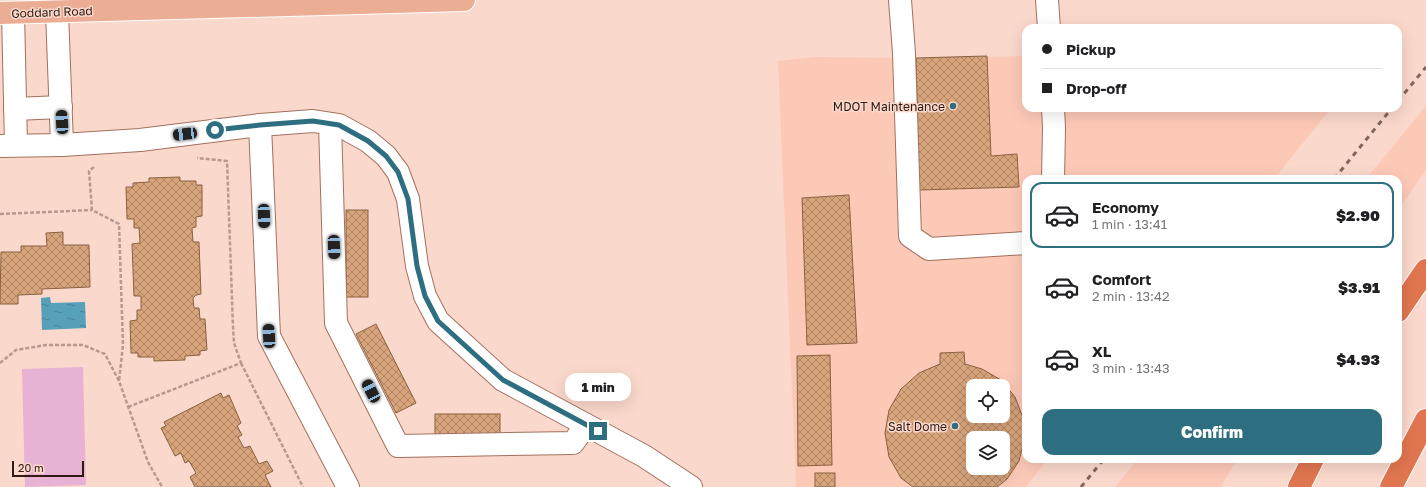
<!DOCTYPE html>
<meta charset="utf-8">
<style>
:root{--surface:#fff;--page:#f6f6f6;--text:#202124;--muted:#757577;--line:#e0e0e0;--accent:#2d6e81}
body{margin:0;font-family:"Golos Text",sans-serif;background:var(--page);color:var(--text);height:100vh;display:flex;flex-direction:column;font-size:15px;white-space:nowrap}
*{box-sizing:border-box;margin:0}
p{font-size:13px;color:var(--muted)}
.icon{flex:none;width:22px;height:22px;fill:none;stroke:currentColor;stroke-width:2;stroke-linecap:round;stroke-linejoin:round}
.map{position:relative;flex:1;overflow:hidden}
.side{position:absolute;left:1022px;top:175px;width:380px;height:288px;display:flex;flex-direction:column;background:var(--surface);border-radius:12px;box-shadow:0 4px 16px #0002}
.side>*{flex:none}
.top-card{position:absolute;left:1022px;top:24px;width:380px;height:88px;border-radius:12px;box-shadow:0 4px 16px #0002;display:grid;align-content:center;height:88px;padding:0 20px;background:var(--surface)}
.buttons{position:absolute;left:966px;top:379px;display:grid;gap:8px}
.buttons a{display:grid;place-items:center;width:44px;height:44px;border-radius:8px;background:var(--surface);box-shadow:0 4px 16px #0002;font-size:20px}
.scale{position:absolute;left:12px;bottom:10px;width:72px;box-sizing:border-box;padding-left:4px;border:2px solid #2f1a13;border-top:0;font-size:11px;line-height:14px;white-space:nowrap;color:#2f1a13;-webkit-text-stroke:3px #fad8cb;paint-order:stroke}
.end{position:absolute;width:18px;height:18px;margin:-9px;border:5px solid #2d6e81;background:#fff;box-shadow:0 0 0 2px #fff}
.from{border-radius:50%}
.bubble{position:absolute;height:28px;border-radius:12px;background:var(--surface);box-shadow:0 4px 16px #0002;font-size:13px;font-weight:800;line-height:28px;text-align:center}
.car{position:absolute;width:12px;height:24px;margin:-12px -6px;border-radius:5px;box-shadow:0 0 3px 1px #0007;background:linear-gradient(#222 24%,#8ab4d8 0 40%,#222 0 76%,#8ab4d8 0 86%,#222 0)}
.top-card b{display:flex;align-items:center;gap:14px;height:38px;font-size:15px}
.top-card b+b{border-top:1px solid var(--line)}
.top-card i{width:10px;height:10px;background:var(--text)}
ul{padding:7px 0 0;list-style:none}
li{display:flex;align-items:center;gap:12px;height:66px;margin:0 8px 6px;padding:0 12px;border:2px solid transparent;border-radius:12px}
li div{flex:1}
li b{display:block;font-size:15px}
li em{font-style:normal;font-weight:800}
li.current{border-color:var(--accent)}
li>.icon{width:36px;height:36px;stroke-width:1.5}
.button{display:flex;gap:8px;margin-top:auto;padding:8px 20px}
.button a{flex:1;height:46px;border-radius:12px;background:var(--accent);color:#fff;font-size:16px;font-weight:800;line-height:46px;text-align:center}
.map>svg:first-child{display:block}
.built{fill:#fdc9b7;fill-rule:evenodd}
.park{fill:#e7b2d4}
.water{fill:url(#water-ripples)}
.building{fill:url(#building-cross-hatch);stroke:#896140;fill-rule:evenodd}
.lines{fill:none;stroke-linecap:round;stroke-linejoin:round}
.minor-casing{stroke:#a3705e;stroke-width:24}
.major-casing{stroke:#fff;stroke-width:24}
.highway-casing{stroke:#fff;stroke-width:24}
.path{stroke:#b7998e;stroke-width:2.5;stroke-dasharray:4 2;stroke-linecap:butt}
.minor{stroke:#fff;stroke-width:22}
.major{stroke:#ecad95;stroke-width:22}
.highway{stroke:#e0764f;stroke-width:22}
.rail{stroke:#80665c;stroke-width:3;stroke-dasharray:5 5;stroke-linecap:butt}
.route{stroke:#2d6e81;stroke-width:5}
.poi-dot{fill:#2d6e81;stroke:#fad8cb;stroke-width:1.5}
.labels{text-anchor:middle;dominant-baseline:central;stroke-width:3;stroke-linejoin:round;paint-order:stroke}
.street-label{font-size:12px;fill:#2f1a13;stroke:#fad8cb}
.poi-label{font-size:12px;fill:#2f1a13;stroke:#fad8cb;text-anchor:end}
</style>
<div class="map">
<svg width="1426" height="487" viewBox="0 0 1426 487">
<defs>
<pattern id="water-ripples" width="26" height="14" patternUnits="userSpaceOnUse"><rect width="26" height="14" fill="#56a1b9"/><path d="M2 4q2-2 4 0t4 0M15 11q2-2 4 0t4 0" fill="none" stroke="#488295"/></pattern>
<pattern id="building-cross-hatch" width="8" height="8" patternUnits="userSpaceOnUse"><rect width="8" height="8" fill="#d7a47b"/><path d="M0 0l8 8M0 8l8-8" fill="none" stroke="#af8564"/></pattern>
</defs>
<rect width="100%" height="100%" fill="#fad8cb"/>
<!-- built -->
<g class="built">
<path d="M 1026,56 L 1026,108 L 1331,108 L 1274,179 L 1026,179 L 1026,459 L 1048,459 L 1026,487 L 796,487 L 778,61 L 814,57 L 916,58 ZM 973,386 L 1003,386 L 1003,416 L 973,416 ZM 973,438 L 1003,438 L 1003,468 L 973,468 Z"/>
<polygon points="1426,106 1426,170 1398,210 1398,179 1366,179"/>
<polygon points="1138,459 1237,459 1221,487 1115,487"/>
</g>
<!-- park -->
<polygon class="park" points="83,367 86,485 25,487 22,369"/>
<!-- water -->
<polygon class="water" points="50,297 51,303 85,302 86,328 42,330 41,298"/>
<!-- building -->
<g class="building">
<polygon points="987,56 991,156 1017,154 1019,187 919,190 916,58"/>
<polygon points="180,177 180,181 196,181 196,185 202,185 202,216 196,217 196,227 192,228 193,242 199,242 201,294 196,295 193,298 194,308 199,308 200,319 205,319 207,350 200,351 200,355 185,356 185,360 154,361 154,357 138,357 138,353 131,353 130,321 137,320 137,310 141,310 141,296 134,296 132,244 140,243 139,228 134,228 134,219 127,219 126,187 133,187 133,183 149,182 149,178"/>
<polygon points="849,195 857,343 807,345 802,198"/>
<rect x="346" y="210" width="22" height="87"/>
<polygon points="63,232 63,245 89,245 90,287 42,289 42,294 18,295 18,304 0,304 1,252 21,252 21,246 47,246 46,233"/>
<polygon points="376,324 416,403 396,413 356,334"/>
<path d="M 964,352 L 965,364 L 982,369 L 1001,380 L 1015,397 L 1023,418 L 1024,440 L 1019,461 L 1007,479 L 997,487 L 913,487 L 901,478 L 889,457 L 885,433 L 889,410 L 901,389 L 919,373 L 940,364 L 940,353 ZM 973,386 L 1003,386 L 1003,416 L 973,416 ZM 973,438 L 1003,438 L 1003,468 L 973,468 Z"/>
<polygon points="830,355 832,465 798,466 797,356"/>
<polygon points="221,393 223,398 229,395 241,423 237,426 242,435 238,437 244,448 250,446 259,464 267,461 273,471 265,475 271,487 195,487 190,477 196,473 189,461 185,463 181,453 175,456 161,428 166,426 164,422"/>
<rect x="435" y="414" width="65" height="22"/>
<rect x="815" y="473" width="20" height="14"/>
</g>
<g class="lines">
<defs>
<g id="minor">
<polyline points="900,0 904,53 910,236 929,249 1026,243"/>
<polyline points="1047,0 1049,28"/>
<polyline points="57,12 62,145"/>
<polyline points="13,13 16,145"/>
<polyline points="1053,108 1054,128 1053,179"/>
<polyline points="15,109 61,107"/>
<polyline points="330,124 336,323 398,446 573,443 586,425"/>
<polyline points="260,125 269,336 348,487"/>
<polyline points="0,146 62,145 140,140 260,125 313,121 339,125 368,141 386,156 398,172 408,199 417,266 425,296 438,321 503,380 644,456 691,487"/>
</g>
<polyline id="major" points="0,13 464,0"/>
<g id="highway">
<polyline points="1398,311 1426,270"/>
<polyline points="1299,487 1313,459"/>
<polyline points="1391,487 1426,420"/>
</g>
</defs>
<!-- minor casing -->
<use href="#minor" class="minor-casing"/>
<!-- major casing -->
<use href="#major" class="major-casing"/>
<!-- highway casing -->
<use href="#highway" class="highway-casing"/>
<!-- path -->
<g class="path">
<polyline points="94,167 89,171 92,210 119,224 123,345 119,381"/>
<polyline points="0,214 92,210"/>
<polyline points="0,363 16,350 46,345 83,345 105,354 119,381 148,462 162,487"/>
<polyline points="241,363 303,487"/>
<polyline points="128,407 241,363 234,343 233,327 227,161 197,158"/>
</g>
<!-- minor -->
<use href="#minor" class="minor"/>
<!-- major -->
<use href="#major" class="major"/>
<!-- highway -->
<use href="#highway" class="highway"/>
<!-- rail -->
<g class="rail">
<polyline points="1398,101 1426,67"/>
<polyline points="1334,179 1392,108"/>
<polyline points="1081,487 1104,459"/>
</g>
</g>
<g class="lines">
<!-- route -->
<polyline class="route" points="215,130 260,125 313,121 339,125 368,141 386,156 398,172 408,199 417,266 425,296 438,321 503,380 598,431"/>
</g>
<!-- markers -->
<g class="poi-dot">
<circle cx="953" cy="106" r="4"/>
<circle cx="955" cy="426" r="4"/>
</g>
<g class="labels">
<!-- street labels -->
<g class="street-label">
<text transform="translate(52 12) rotate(-2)">Goddard Road</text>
</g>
<!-- poi labels -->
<g class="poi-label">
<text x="945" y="106">MDOT Maintenance</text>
<text x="947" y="426">Salt Dome</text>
</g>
</g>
</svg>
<div class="buttons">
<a><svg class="icon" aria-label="locate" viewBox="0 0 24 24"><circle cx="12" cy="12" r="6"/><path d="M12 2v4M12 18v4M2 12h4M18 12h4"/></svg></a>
<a><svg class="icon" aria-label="layers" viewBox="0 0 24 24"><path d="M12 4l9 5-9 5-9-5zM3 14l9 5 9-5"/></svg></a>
</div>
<div class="scale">20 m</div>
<i class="end from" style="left:215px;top:130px"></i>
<i class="end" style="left:598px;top:431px"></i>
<div class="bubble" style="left:565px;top:373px;width:66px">1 min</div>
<i class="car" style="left:62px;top:122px;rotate:357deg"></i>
<i class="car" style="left:185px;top:134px;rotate:263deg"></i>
<i class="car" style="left:264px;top:216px;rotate:178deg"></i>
<i class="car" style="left:334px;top:247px;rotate:178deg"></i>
<i class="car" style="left:269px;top:336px;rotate:357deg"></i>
<i class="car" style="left:371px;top:391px;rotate:333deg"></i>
<div class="top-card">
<b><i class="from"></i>Pickup</b>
<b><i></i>Drop-off</b>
</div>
<section class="side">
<ul>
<li class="current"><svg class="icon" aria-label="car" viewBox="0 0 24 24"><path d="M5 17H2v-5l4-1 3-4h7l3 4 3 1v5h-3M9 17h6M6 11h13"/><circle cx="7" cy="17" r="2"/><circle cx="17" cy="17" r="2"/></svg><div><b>Economy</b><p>1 min · 13:41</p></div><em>$2.90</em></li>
<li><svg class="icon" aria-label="car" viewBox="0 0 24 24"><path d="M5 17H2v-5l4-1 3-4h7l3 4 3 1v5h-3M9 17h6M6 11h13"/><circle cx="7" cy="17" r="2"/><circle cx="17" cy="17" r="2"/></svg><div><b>Comfort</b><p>2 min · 13:42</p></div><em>$3.91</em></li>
<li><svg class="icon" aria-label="car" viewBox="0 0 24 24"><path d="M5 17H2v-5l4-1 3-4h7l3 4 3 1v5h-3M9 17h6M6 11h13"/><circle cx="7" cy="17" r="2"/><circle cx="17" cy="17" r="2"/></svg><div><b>XL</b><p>3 min · 13:43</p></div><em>$4.93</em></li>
</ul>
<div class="button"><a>Confirm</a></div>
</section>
</div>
